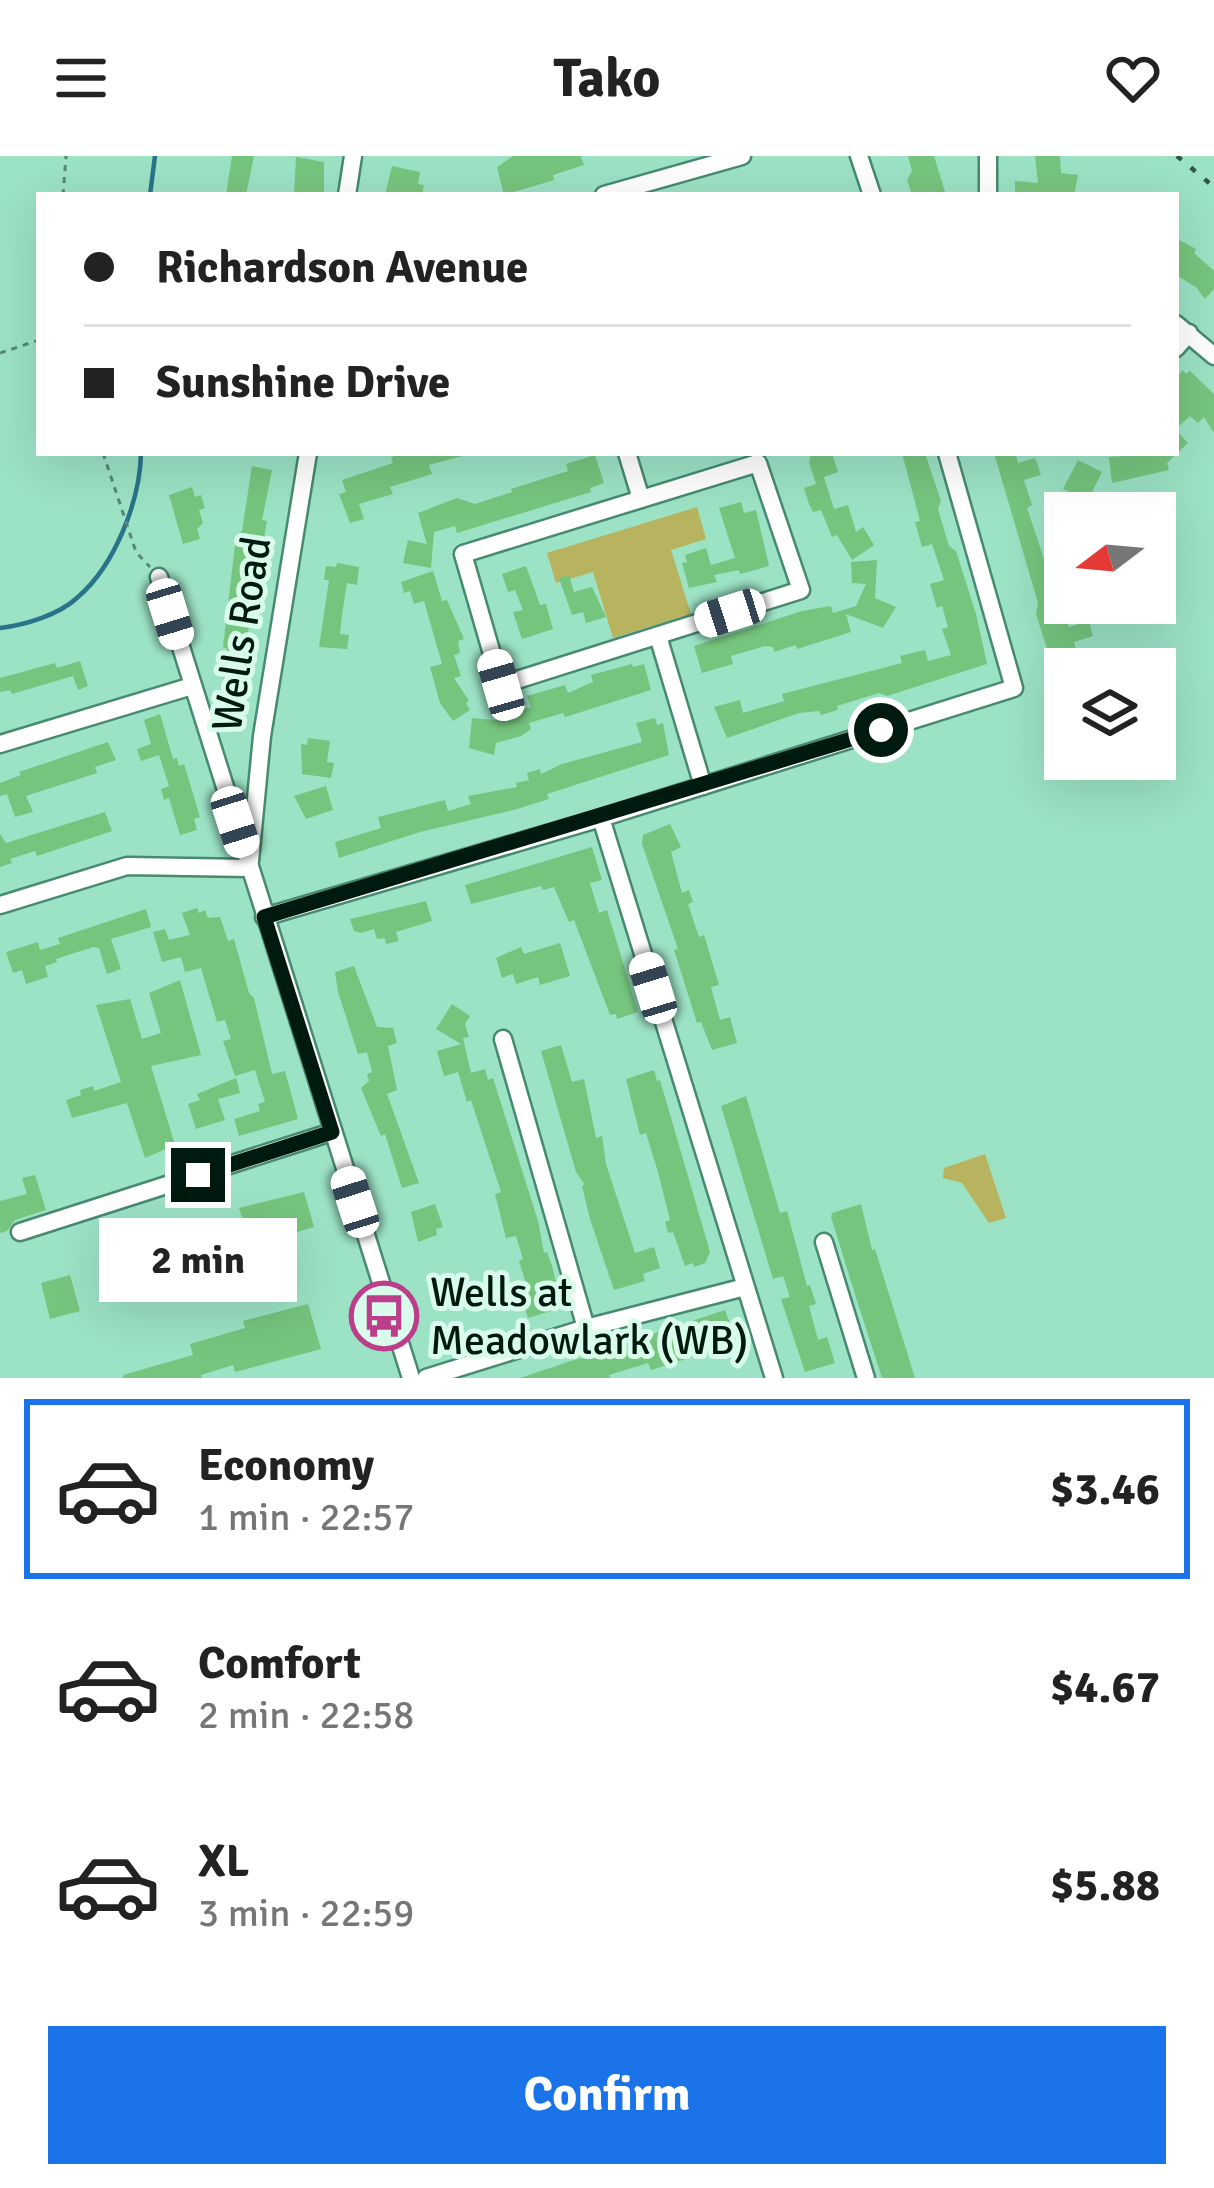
<!DOCTYPE html>
<meta charset="utf-8">
<style>
:root{--surface:#fff;--page:#f2f2f2;--text:#222;--muted:#767676;--line:#e0e0e0;--accent:#1a73e8}
body{margin:0;font-family:Signika,sans-serif;background:var(--page);color:var(--text);height:100vh;display:flex;flex-direction:column;font-size:45px;white-space:nowrap}
*{box-sizing:border-box;margin:0}
p{font-size:39px;color:var(--muted)}
.icon{flex:none;width:66px;height:66px;fill:none;stroke:currentColor;stroke-width:2;stroke-linecap:round;stroke-linejoin:round}
.map{position:relative;height:1222px;overflow:hidden}
.drawer{display:flex;flex-direction:column;background:var(--surface);flex:1}
.drawer>*{flex:none}
.top-card{position:absolute;left:36px;top:36px;width:1143px;height:264px;border-radius:0px;box-shadow:0 12px 48px #0002;display:grid;align-content:center;height:264px;padding:0 48px;background:var(--surface)}
.needle{width:78px;rotate:254deg}
.buttons{position:absolute;left:1044px;top:336px;display:grid;gap:24px}
.buttons a{display:grid;place-items:center;width:132px;height:132px;border-radius:0px;background:var(--surface);box-shadow:0 12px 48px #0002;font-size:60px}
.end{position:absolute;width:54px;height:54px;margin:-27px;border:15px solid #001a10;background:#fff;box-shadow:0 0 0 6px #fff}
.from{border-radius:50%}
.bubble{position:absolute;height:84px;border-radius:0px;background:var(--surface);box-shadow:0 12px 48px #0002;font-size:39px;font-weight:700;line-height:84px;text-align:center}
.car{position:absolute;width:36px;height:72px;margin:-36px -18px;border-radius:15px;box-shadow:0 0 9px 3px #0007;background:linear-gradient(#fff 24%,#345 0 40%,#fff 0 76%,#345 0 86%,#fff 0)}
.top-card b{display:flex;align-items:center;gap:42px;height:114px;font-size:45px}
.top-card b+b{border-top:3px solid var(--line)}
.top-card i{width:30px;height:30px;background:var(--text)}
ul{padding:21px 0 0;list-style:none}
li{display:flex;align-items:center;gap:36px;height:180px;margin:0 24px 18px;padding:0 24px;border:6px solid transparent;border-radius:0px}
li div{flex:1}
li b{display:block;font-size:45px}
li em{font-style:normal;font-weight:700}
li.current{border-color:var(--accent)}
li>.icon{width:108px;height:108px;stroke-width:1.5}
.cta{display:flex;gap:24px;margin-top:auto;padding:24px 48px}
.cta a{flex:1;height:138px;border-radius:0px;background:var(--accent);color:#fff;font-size:48px;font-weight:700;line-height:138px;text-align:center}
header{display:flex;justify-content:space-between;align-items:center;height:156px;padding:0 48px;background:var(--surface);font-size:54px;font-weight:700}
.map>svg:first-child{display:block}
.green{fill:#b7b35e}
.lines{fill:none;stroke-linecap:round;stroke-linejoin:round}
.stream{stroke:#297489;stroke-width:4.5}
.building{fill:#76c57e}
.minor-casing{stroke:#468a70;stroke-width:21}
.path{stroke:#568874;stroke-width:3;stroke-dasharray:6 6;stroke-linecap:butt}
.minor{stroke:#fff;stroke-width:16}
.rail{stroke:#2f5646;stroke-width:4.5;stroke-dasharray:6 12;stroke-linecap:butt}
.route{stroke:#001a10;stroke-width:15}
.labels{text-anchor:middle;dominant-baseline:central;stroke-width:10;stroke-linejoin:round;paint-order:stroke}
.street-label{font-size:42px;fill:#001a10;stroke:#d9fbeb}
.poi-label{font-size:42px;fill:#001a10;stroke:#d9fbeb;text-anchor:start}
</style>
<header><svg class="icon" aria-label="menu" viewBox="0 0 24 24"><path d="M4 6h16M4 12h16M4 18h16"/></svg>Tako<svg class="icon" aria-label="heart" viewBox="0 0 24 24"><path d="M12 20l-8-8c-3-5 5-10 8-4 3-6 11-1 8 4z"/></svg></header>
<div class="map">
<svg width="1214" height="1222" viewBox="0 0 1214 1222">
<rect width="100%" height="100%" fill="#9ce2c5"/>
<!-- green -->
<g class="green">
<polygon points="697,351 706,383 671,394 691,458 613,482 593,416 556,427 547,397"/>
<polygon points="985,998 1006,1062 989,1067 962,1027 943,1022 944,1012"/>
</g>
<g class="lines">
<!-- stream -->
<g class="stream">
<polyline points="150,39 155,0"/>
<path d="M 0,472 C 25,469 59,459 78,441 C 115,409 140,345 141,297"/>
</g>
</g>
<!-- building -->
<g class="building">
<polygon points="232,0 254,0 246,39 226,39"/>
<polygon points="513,0 581,0 584,9 553,19 554,24 504,39 497,11"/>
<polygon points="908,0 934,0 946,39 912,39 907,24 912,15"/>
<polygon points="1035,0 1060,0 1061,17 1078,19 1074,39 1015,39 1015,25 1038,27"/>
<polygon points="296,1 324,6 324,39 294,39"/>
<polygon points="392,10 420,16 418,28 424,29 422,39 385,39"/>
<polygon points="1176,82 1196,93 1194,97 1214,115 1214,133 1205,143 1196,131 1176,119"/>
<polygon points="1183,214 1186,218 1190,215 1214,238 1214,277 1204,261 1198,267 1190,260 1176,273 1176,221"/>
<polygon points="1176,274 1188,287 1167,307 1169,314 1112,327 1109,301 1176,297"/>
<polygon points="406,297 462,297 462,300 429,309 432,318 390,331 393,338 359,348 364,363 350,367 339,338 346,336 342,324 393,307 391,301"/>
<polygon points="816,297 832,297 838,316 824,321 834,353 848,349 856,376 863,371 874,389 852,404 837,379 832,381 821,354 813,356 809,348 804,332 816,328 809,306 811,299"/>
<polygon points="902,297 925,297 941,345 938,353 949,390 956,395 976,458 987,508 887,540 879,537 837,550 838,554 821,559 819,555 799,557 727,582 714,551 740,544 743,557 784,545 782,538 902,507 900,500 925,494 928,505 951,499 942,473 948,471 942,450 937,452 930,428 944,424 932,388 922,391 915,366 920,365"/>
<polygon points="994,297 1015,297 1018,307 1035,302 1041,319 1024,324 1032,349 1027,352 1045,406 1050,405 1055,422 1065,419 1065,433 1058,435 1069,471 1089,465 1093,480 1074,486 1082,513 1057,513 1052,498 1049,499 1036,458 1038,447"/>
<polygon points="595,299 604,327 590,332 591,336 457,377 455,370 434,376 431,412 403,407 408,384 427,388 418,357 457,342 475,348 512,336 511,333 568,315 566,308"/>
<polygon points="1078,304 1102,316 1090,340 1080,335 1077,340 1063,333"/>
<polygon points="252,310 272,314 262,364 267,365 241,518 249,519 244,551 230,549 228,530 222,529 227,493 223,491 235,389 237,378 242,375"/>
<polygon points="192,331 195,341 201,339 205,352 199,354 203,367 197,373 200,383 183,388 169,339"/>
<polygon points="741,346 744,357 756,354 769,410 740,418 739,414 714,419 717,426 689,432 682,407 687,406 685,399 706,392 711,409 735,402 719,352"/>
<polygon points="877,404 875,442 896,451 883,472 846,458 851,476 797,493 796,489 774,496 773,491 765,490 731,500 733,508 702,517 694,490 802,455 831,450 833,457 856,450 866,428 852,427 851,406"/>
<polygon points="337,407 359,411 357,429 347,427 342,459 340,478 349,479 347,493 319,491 329,424 324,424 326,410 336,411"/>
<polygon points="526,410 540,449 546,448 553,473 522,483 513,456 523,454 515,434 508,436 502,418"/>
<polygon points="433,415 442,445 447,444 464,483 458,485 460,497 454,499 461,520 454,522 469,545 466,547 470,554 453,565 440,547 430,511 442,508 424,445 414,448 410,435 404,437 401,426"/>
<polygon points="569,419 574,436 592,431 606,461 586,467 583,456 572,459 559,422"/>
<polygon points="80,505 88,530 78,534 73,520 12,538 10,534 0,536 0,522 55,507 57,512"/>
<polygon points="632,508 633,511 644,508 651,534 565,561 563,557 529,567 531,573 521,580 496,587 494,599 469,592 472,562 507,565 508,558 531,551 527,540 565,529 568,537 593,526 591,519"/>
<polygon points="160,558 173,603 177,602 179,610 184,608 200,661 194,663 197,674 180,679 169,642 164,644 161,633 169,630 159,599 141,605 137,593 151,588 144,564"/>
<polygon points="655,562 657,569 663,567 669,599 547,638 549,643 517,653 420,676 339,702 335,686 381,672 378,661 445,644 448,655 471,648 468,640 517,631 516,627 529,624 527,617 540,613 541,618 562,608 642,586 636,567"/>
<polygon points="308,582 330,585 327,606 334,607 331,622 302,618 301,588 307,589"/>
<polygon points="108,586 116,604 95,611 97,617 26,640 33,656 15,661 7,638 0,640 0,627 21,619 19,616"/>
<polygon points="326,630 333,654 306,663 294,640"/>
<polygon points="105,656 112,675 37,700 35,695 10,703 12,707 0,711 0,678 6,687"/>
<polygon points="670,668 681,691 671,696 682,737 689,734 693,746 688,748 699,781 704,779 719,829 711,831 720,864 730,861 737,887 712,894 701,866 697,867 674,794 678,793 642,688 643,679"/>
<polygon points="592,691 602,724 590,727 599,757 607,754 638,856 617,863 616,858 610,859 574,764 569,766 554,731 543,734 541,730 471,748 465,729"/>
<polygon points="426,745 432,765 396,776 399,785 386,788 385,782 377,783 374,773 361,777 354,775 350,763"/>
<polygon points="197,752 199,757 205,754 208,762 220,761 228,785 234,783 249,837 254,842 272,918 285,915 298,963 239,980 234,963 260,955 258,948 265,946 255,914 235,920 223,885 231,883 225,864 217,866 201,812 185,816 181,801 162,806 153,776 165,773 169,784 190,779 182,757"/>
<polygon points="146,753 151,771 111,783 121,813 107,818 99,792 93,791 56,803 57,806 45,810 48,821 32,826 26,828 22,814 13,817 6,796 38,786 40,794 60,788 58,782"/>
<polygon points="560,787 570,820 540,829 538,821 516,828 513,818 502,822 496,802 521,791 524,798"/>
<polygon points="354,810 377,871 393,872 397,887 388,890 397,934 387,938 419,1027 402,1032 385,978 381,980 361,932 369,925 367,918 372,916 367,896 358,898 338,836 335,816"/>
<polygon points="180,824 201,899 151,910 175,989 145,1002 127,947 72,962 66,944 81,939 80,934 93,930 94,935 121,926 96,849 130,843 142,883 161,877 149,837"/>
<polygon points="452,848 470,860 465,868 469,881 463,882 471,917 485,913 488,924 493,922 538,1065 544,1097 547,1096 553,1113 561,1152 528,1162 520,1137 528,1134 519,1105 523,1103 516,1080 506,1082 495,1038 501,1036 471,944 467,946 458,916 444,920 437,895 461,888 436,873"/>
<polygon points="561,889 572,926 584,923 596,982 602,980 606,1008 635,1097 654,1091 660,1112 643,1118 645,1125 614,1134 590,1063 582,1030 585,1029 576,1016 541,895"/>
<polygon points="654,914 657,925 660,924 710,1096 705,1107 694,1111 693,1107 685,1110 673,1076 668,1077 665,1066 670,1064 658,1016 646,977 640,979 626,923"/>
<polygon points="236,922 240,937 218,943 225,964 196,973 188,948 200,944 197,938"/>
<polygon points="746,940 780,1057 787,1055 807,1130 810,1129 816,1148 809,1150 818,1184 827,1181 835,1207 805,1216 781,1143 790,1141 783,1120 773,1123 721,950"/>
<polygon points="35,1019 46,1054 15,1064 7,1075 0,1077 0,1045 27,1038 22,1022"/>
<polygon points="304,1036 314,1071 283,1080 288,1097 255,1106 252,1096 221,1105 213,1079 244,1068 239,1052"/>
<polygon points="435,1048 443,1071 436,1073 437,1079 418,1086 411,1056"/>
<polygon points="861,1048 872,1094 875,1093 915,1222 882,1222 858,1148 831,1061 832,1057"/>
<polygon points="70,1119 80,1155 50,1163 41,1127"/>
<polygon points="308,1148 321,1193 235,1216 233,1209 201,1219 202,1222 123,1222 123,1219 193,1199 190,1188 245,1172 243,1165"/>
<polygon points="725,1154 737,1187 651,1214 648,1207 609,1219 610,1222 520,1222"/>
</g>
<g class="lines">
<defs>
<g id="minor">
<polyline points="859,0 872,39"/>
<polyline points="347,39 353,0"/>
<polyline points="604,39 742,0"/>
<polyline points="988,39 988,0"/>
<polyline points="1176,168 1214,200"/>
<polyline points="1176,192 1189,177"/>
<polyline points="627,297 641,343"/>
<polygon points="758,307 801,434 501,529 463,398"/>
<polyline points="159,421 411,1222"/>
<polyline points="658,480 703,630"/>
<polyline points="0,588 192,530"/>
<polyline points="601,662 774,1222"/>
<polyline points="250,705 262,580 308,297"/>
<polyline points="0,749 127,710 249,712"/>
<polyline points="264,761 601,662 1014,532 947,297"/>
<polyline points="503,883 586,1172"/>
<polyline points="20,1076 332,976"/>
<polyline points="824,1086 866,1222"/>
<polyline points="426,1222 586,1172 745,1131"/>
</g>
</defs>
<!-- minor casing -->
<use href="#minor" class="minor-casing"/>
<!-- path -->
<g class="path">
<polyline points="63,39 66,0"/>
<polyline points="0,197 39,184"/>
<polyline points="103,297 136,396 150,411"/>
</g>
<!-- minor -->
<use href="#minor" class="minor"/>
<!-- rail -->
<polyline class="rail" points="1177,0 1214,31"/>
</g>
<g class="lines">
<!-- route -->
<polyline class="route" points="198,1019 332,976 264,761 881,574"/>
</g>
<!-- icons -->
<defs>
<symbol id="bus-ring" viewBox="-11 -11 22 22"><circle r="9.5" fill="#d9fbeb" stroke="#bc3e8b" stroke-width="1.5"/><path d="M-5-6H5V4H4V6H2V4H-2V6H-4V4H-5ZM-3.5-4V0h7V-4ZM-3.5 1.2v1.5H-2V1.2ZM2 1.2v1.5H3.5V1.2Z" fill="#bc3e8b"/></symbol>
</defs>
<g fill-rule="evenodd">
<use href="#bus-ring" x="346" y="1122" width="76" height="76"/>
</g>
<g class="labels">
<!-- street labels -->
<g class="street-label">
<text transform="translate(242 478) rotate(-81)">Wells Road</text>
</g>
<!-- poi labels -->
<g class="poi-label">
<text x="430" y="1136">Wells at<tspan x="430" dy="48">Meadowlark (WB)</tspan></text>
</g>
</g>
</svg>
<div class="buttons">
<a><svg class="needle" viewBox="-14 -14 28 28"><path d="M0-13l5 13h-10z" fill="#e53935"/><path d="M0 13l5-13h-10z" fill="#767676"/></svg></a>
<a><svg class="icon" aria-label="layers" viewBox="0 0 24 24"><path d="M12 4l9 5-9 5-9-5zM3 14l9 5 9-5"/></svg></a>
</div>
<i class="end from" style="left:881px;top:574px"></i>
<i class="end" style="left:198px;top:1019px"></i>
<div class="bubble" style="left:99px;top:1062px;width:198px">2 min</div>
<i class="car" style="left:730px;top:457px;rotate:252deg"></i>
<i class="car" style="left:170px;top:458px;rotate:163deg"></i>
<i class="car" style="left:501px;top:529px;rotate:344deg"></i>
<i class="car" style="left:235px;top:666px;rotate:162deg"></i>
<i class="car" style="left:653px;top:832px;rotate:343deg"></i>
<i class="car" style="left:355px;top:1046px;rotate:342deg"></i>
<div class="top-card">
<b><i class="from"></i>Richardson Avenue</b>
<b><i></i>Sunshine Drive</b>
</div>
</div>
<section class="drawer">
<ul>
<li class="current"><svg class="icon" aria-label="car" viewBox="0 0 24 24"><path d="M5 17H2v-5l4-1 3-4h7l3 4 3 1v5h-3M9 17h6M6 11h13"/><circle cx="7" cy="17" r="2"/><circle cx="17" cy="17" r="2"/></svg><div><b>Economy</b><p>1 min · 22:57</p></div><em>$3.46</em></li>
<li><svg class="icon" aria-label="car" viewBox="0 0 24 24"><path d="M5 17H2v-5l4-1 3-4h7l3 4 3 1v5h-3M9 17h6M6 11h13"/><circle cx="7" cy="17" r="2"/><circle cx="17" cy="17" r="2"/></svg><div><b>Comfort</b><p>2 min · 22:58</p></div><em>$4.67</em></li>
<li><svg class="icon" aria-label="car" viewBox="0 0 24 24"><path d="M5 17H2v-5l4-1 3-4h7l3 4 3 1v5h-3M9 17h6M6 11h13"/><circle cx="7" cy="17" r="2"/><circle cx="17" cy="17" r="2"/></svg><div><b>XL</b><p>3 min · 22:59</p></div><em>$5.88</em></li>
</ul>
<div class="cta"><a>Confirm</a></div>
</section>
